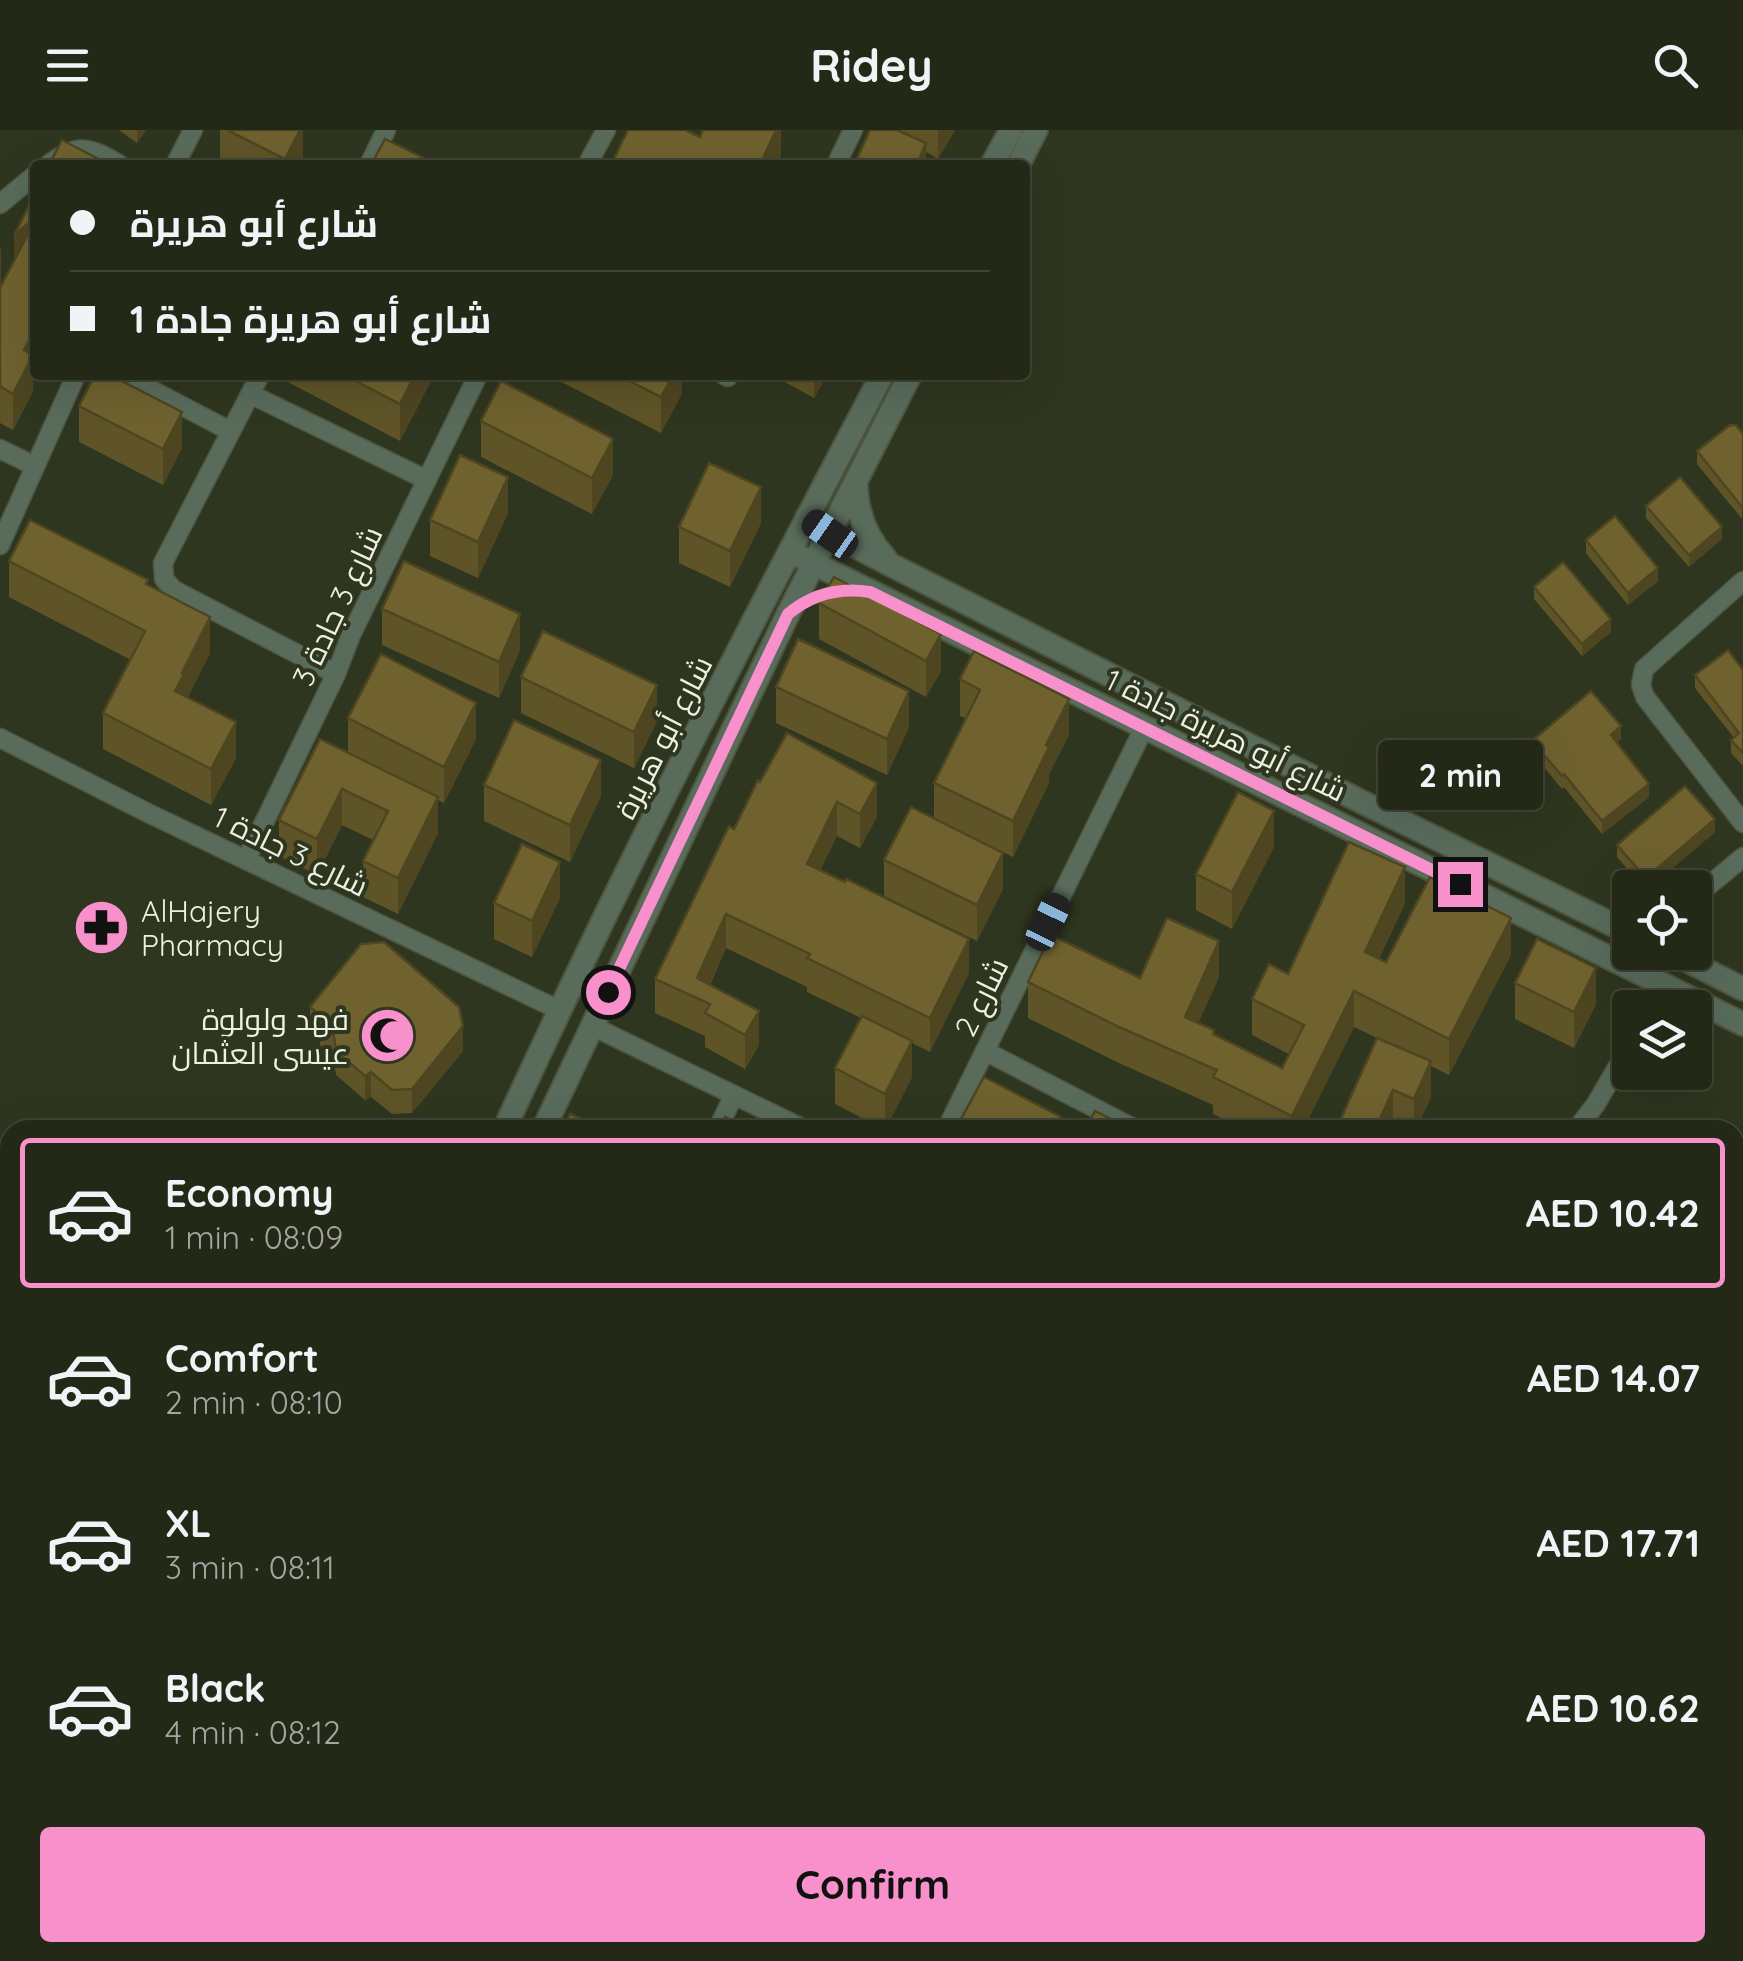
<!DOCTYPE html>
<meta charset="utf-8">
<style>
:root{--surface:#232817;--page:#2f3424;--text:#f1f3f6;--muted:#a3a6a1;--line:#404436;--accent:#f890cc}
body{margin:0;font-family:Quicksand,Cairo,sans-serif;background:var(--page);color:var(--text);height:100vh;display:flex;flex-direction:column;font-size:38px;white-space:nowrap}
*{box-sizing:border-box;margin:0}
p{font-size:32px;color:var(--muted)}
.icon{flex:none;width:55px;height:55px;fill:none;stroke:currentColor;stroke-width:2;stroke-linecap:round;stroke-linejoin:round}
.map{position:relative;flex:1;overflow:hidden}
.sheet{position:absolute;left:0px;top:990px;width:1745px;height:842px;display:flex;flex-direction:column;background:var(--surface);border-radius:30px 30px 0 0;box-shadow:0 10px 40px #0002,0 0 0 2px var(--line)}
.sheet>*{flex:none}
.banner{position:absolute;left:30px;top:30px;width:1000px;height:220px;border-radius:10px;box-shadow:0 10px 40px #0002,0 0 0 2px var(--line);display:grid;align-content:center;height:220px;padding:0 40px;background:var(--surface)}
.buttons{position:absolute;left:1612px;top:740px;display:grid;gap:20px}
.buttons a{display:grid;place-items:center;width:100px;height:100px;border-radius:10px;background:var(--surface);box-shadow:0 10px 40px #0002,0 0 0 2px var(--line);font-size:50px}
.end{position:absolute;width:45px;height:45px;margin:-22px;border:12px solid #f890cc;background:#111;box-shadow:0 0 0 5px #111}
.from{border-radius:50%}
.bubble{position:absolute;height:70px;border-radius:10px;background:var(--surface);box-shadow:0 10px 40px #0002,0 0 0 2px var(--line);font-size:32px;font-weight:800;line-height:70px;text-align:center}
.car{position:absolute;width:30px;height:60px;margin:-30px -15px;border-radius:12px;box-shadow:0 0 8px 2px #0007;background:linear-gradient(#222 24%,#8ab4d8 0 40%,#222 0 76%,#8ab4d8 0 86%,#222 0)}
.banner b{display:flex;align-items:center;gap:35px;height:95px;font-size:38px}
.banner b+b{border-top:2px solid var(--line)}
.banner i{width:25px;height:25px;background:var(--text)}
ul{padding:18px 0 0;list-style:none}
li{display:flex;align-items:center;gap:30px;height:150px;margin:0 20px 15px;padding:0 20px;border:5px solid transparent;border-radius:10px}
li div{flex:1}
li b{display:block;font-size:38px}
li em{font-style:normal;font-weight:800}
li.selected{border-color:var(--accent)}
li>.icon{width:90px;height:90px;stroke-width:1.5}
.primary-button{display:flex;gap:20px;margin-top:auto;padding:20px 40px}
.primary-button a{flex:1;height:115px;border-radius:10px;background:var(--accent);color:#111;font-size:40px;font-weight:800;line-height:115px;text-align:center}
header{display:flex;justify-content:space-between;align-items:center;height:130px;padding:0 40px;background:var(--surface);font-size:45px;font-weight:800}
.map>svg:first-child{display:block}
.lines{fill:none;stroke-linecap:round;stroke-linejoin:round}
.minor-casing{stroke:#4d543e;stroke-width:21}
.tertiary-casing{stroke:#4d543e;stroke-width:26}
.secondary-casing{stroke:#4d543e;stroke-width:29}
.minor{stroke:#596c5c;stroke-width:18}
.tertiary{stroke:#596c5c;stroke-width:22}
.secondary{stroke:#6e8b73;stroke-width:25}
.wall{fill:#5f5428}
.shaded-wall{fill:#4e4521}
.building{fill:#6f622f;stroke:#4e4521;stroke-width:2.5}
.route{stroke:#f890cc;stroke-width:12}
.labels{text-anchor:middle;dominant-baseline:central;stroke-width:8;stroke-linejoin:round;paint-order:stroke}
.street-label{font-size:30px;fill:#ecf1e2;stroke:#2f361f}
.poi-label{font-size:30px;fill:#ecf1e2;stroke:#2f361f;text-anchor:start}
</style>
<header><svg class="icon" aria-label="menu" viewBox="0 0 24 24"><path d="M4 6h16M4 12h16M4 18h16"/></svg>Ridey<svg class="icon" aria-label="search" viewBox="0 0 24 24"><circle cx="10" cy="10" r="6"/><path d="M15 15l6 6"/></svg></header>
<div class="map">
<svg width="1743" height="1831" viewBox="0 0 1743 1831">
<rect width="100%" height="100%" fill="#2f361f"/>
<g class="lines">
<defs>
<g id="minor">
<path d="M 48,35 C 78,12 90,17 120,35"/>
<polyline points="175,35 193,0"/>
<polyline points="369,35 386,0"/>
<polyline points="587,35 606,0"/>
<polyline points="836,35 853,0"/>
<polyline points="0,74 35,45"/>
<polyline points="123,245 230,301"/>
<polyline points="260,245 163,433 164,449 174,460 336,544"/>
<polyline points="724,245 728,247 729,245"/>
<polyline points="250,264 427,350"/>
<polyline points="0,319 35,336"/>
<polyline points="0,415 76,245"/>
<polyline points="1743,451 1644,539 1641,555 1645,567 1743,693"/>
<polyline points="0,608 148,683 559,880"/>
<polyline points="246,730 336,544 351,505 478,245"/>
<polyline points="1695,767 1743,727"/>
<polyline points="1695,895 1704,889 1708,877"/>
<polyline points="592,896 806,1000"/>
<polyline points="985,921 1137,1000"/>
<polyline points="717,1000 734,965"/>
<polyline points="946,1000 1144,598"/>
<polyline points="1576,1000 1596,974 1630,915"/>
<polyline points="1735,1250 1743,1244"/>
<polyline points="0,1346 10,1339"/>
<polyline points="1735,1517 1743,1510"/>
<polyline points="0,1638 10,1650"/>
<polyline points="1735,1719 1743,1713"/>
<polyline points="149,1822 155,1831"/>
<polyline points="1216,1822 1233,1831"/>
<polyline points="814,1831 814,1822"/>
<polyline points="1586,1831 1597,1822"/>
</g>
<g id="tertiary">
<polyline points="992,35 1011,0"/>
<polyline points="1018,35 1036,0"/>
<path d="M 856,352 C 856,382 865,406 885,428"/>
<polyline points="807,387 830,403 895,437 1360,671 1630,803"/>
<polyline points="791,422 1743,894"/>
<polyline points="1670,822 1743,859"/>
<path d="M 504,1000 C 621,744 751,494 882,245"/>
<polyline points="543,1000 788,484 910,245"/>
</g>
<g id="secondary">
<polyline points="0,1034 10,1046"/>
<polyline points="0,1071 10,1082"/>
<polyline points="616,1822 623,1831"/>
<polyline points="642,1822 649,1831"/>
</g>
</defs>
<!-- minor casing -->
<use href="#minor" class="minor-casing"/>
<!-- tertiary casing -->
<use href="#tertiary" class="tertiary-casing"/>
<!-- secondary casing -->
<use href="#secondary" class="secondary-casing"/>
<!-- minor -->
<use href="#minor" class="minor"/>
<!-- tertiary -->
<use href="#tertiary" class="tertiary"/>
<!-- secondary -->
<use href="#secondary" class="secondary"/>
</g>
<!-- wall -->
<g class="wall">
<polygon points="119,0 146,0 137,13"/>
<polygon points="220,0 303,0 303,30 301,35 224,35 220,33"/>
<polygon points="870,0 955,0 938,29 926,22 926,35"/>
<polygon points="35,64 35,235 33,239 33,261 13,300 0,293 0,158 14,130"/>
<polygon points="284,245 434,245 400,311 284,250"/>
<polygon points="548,245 682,245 682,263 661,303"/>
<polygon points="772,245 827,245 814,268"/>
<polygon points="79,276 182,318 163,355 79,312"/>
<polygon points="481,291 613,345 592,384 481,327"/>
<polygon points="1743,304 1742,389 1697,334 1697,321"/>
<polygon points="1646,376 1722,409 1689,437 1646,388"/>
<polygon points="508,383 478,448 430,426 430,390"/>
<polygon points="761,393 730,457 679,433 679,397"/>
<polygon points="1586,410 1658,451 1628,475 1586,423"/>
<polygon points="9,431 148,455 210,523 188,567 236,628 211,675 103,619 103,583 131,530 9,467"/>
<polygon points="834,447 941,541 926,567 819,509 819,473"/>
<polygon points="1534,457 1611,502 1582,526 1534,469"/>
<polygon points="382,479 520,520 499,568 382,515"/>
<polygon points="1743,540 1743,636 1731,623 1731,610 1734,608 1695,558 1695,545"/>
<polygon points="521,547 657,591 634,638 521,583"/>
<polygon points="960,549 1069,605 1049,644 1049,653 1013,727 977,710 1003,759 977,811 884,766 884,730 934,688 934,653 966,588 960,586"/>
<polygon points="776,557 909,597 887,645 776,593"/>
<polygon points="348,588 476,609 444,673 438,670 438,703 398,784 363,767 363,731 373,710 342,695 317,745 279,726 279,690 348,623"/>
<polygon points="787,603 877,687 860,718 837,706 820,740 969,843 930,922 912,913 912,947 885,1000 835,974 835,938 861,888 807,862 807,857 726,818 710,855 759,915 745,939 705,917 705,906 655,883 655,849 734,699"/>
<polygon points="1621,609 1617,612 1649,667 1602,704 1564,657 1562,659 1532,623 1532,611"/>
<polygon points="484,655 601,666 570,732 484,691"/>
<polygon points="1715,702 1649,758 1644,758 1617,727 1617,715"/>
<polygon points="1274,717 1232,799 1196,780 1196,744"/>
<polygon points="560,768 532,827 494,809 494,773"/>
<polygon points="1405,773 1379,829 1386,832 1511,825 1449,945 1431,936 1431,967 1416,1000 1401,1000 1393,996 1377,908 1354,897 1303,1000 1246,1000 1213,984 1213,975 1119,933 1028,888 1028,852 1219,847 1198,893 1214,905 1282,938 1289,924 1252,905 1252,869 1288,844"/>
<polygon points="1515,853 1596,874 1574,918 1515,889"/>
<polygon points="310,877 463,921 412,983 392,984 371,967 365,970 336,945 333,926 320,916 320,909 310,901"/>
<polygon points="0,1391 10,1487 10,1580 0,1567"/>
<polygon points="193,1822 328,1822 335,1830 511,1822 511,1831 198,1831"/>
<polygon points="686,1822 773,1822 779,1831 686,1831"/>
<polygon points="1281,1822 1520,1822 1520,1825 1512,1831 1281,1831"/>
</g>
<!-- shaded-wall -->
<g class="shaded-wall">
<polygon points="137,0 146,0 137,13"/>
<polygon points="300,0 303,0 303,30 301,35 285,35 285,29"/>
<polygon points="776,0 781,0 781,26 777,35 760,35"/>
<polygon points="938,0 955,0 938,29"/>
<polygon points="926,13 926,35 917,35"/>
<polygon points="35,88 35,124 14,141 14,105"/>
<polygon points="1,118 1,154 0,155 0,119"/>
<polygon points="35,199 33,261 13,300 13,264 24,220"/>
<polygon points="415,245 434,245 400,311 400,274"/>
<polygon points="673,245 682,245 682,263 661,303 661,267"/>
<polygon points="814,245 827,245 814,268"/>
<polygon points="182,282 182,318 163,355 163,319"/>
<polygon points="613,309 613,345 592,384 592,348"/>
<polygon points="508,347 508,383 478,448 478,412"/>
<polygon points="761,357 761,393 730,457 730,421"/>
<polygon points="1722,397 1722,409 1689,437 1689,425"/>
<polygon points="1658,438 1658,451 1628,475 1628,463"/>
<polygon points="520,484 520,520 499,568 499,532"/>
<polygon points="210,487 210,523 184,574 175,561 182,543"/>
<polygon points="1611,489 1611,502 1582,526 1582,514"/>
<polygon points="941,504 941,541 926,567 926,531"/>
<polygon points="657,555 657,591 634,638 634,602"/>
<polygon points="909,561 909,597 887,645 887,609"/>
<polygon points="1069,569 1069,605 1049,644 1049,653 1013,727 1013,691 1046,615"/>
<polygon points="476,573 476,609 444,673 444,637"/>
<polygon points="236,592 236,628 211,675 211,639"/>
<polygon points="1621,596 1621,609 1611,617 1611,605"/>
<polygon points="601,630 601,666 570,732 570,695"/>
<polygon points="877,653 877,687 860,718 860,684"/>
<polygon points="1649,654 1649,667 1602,704 1602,691"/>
<polygon points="342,659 342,695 317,745 317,709"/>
<polygon points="438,667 438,703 398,784 398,748"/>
<polygon points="837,672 837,706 807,768 807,734"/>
<polygon points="1274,681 1274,717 1232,799 1232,762"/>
<polygon points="1715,689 1715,702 1649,758 1646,758 1646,748"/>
<polygon points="1003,723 1003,759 977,811 977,775"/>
<polygon points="560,732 560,768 532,827 532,791"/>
<polygon points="1405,737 1405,773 1365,858 1365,822"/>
<polygon points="726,784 726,818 702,871 697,848"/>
<polygon points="1511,788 1511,825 1449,945 1449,909"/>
<polygon points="969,809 969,843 930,922 930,888"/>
<polygon points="1219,811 1219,847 1185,923 1185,887"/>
<polygon points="1596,838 1596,874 1574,918 1574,882"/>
<polygon points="1354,861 1354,897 1303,1000 1292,1000 1292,986"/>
<polygon points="759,881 759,915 745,939 745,905"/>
<polygon points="463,896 463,921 412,983 412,959"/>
<polygon points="912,911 912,947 885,1000 885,964"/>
<polygon points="1431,931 1431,967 1416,1000 1414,1000 1414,969"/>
<polygon points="371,942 371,967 365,970 365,946"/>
<polygon points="1393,960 1393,996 1392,1000 1375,1000"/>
<polygon points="1061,987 1061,1000 1054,1000"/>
<polygon points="10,1451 10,1487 0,1495 0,1459"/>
<polygon points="1743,1586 1743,1622 1735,1629 1735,1592"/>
<polygon points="484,1822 511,1822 511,1831 474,1831"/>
<polygon points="1471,1822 1474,1822 1474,1831 1461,1831"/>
<polygon points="1483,1822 1520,1822 1520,1825 1512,1831 1478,1831 1478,1826"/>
</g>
<!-- building -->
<g class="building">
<polygon points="227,0 300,0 285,29"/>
<polygon points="628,0 685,0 700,7 703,0 776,0 760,35 611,35"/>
<polygon points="870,0 897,0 926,13 917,35 854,35"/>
<polygon points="385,9 438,35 371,35"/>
<polygon points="62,10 110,35 49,35"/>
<polygon points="35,64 35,88 14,105"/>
<polygon points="35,90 35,199 24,220 33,225 13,264 0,256 0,158"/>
<polygon points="95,245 110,245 182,282 163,319 79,276"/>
<polygon points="344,245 415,245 400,274"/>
<polygon points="618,245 673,245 661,267"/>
<polygon points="501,251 613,309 592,348 481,291"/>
<polygon points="1730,295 1736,295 1743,304 1743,376 1742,377 1697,321"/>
<polygon points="460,325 508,347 478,412 430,390"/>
<polygon points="709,333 761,357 730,421 679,397"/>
<polygon points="1680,347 1722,397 1689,425 1646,376"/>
<polygon points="1615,386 1658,438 1628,463 1586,410"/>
<polygon points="30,390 148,450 146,454 210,487 182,543 184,544 175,561 236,592 211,639 103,583 145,501 9,431"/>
<polygon points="404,431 520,484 499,532 382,479"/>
<polygon points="1563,432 1611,489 1582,514 1534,457"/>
<polygon points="834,447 941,504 926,531 819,473"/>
<polygon points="543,501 657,555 634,602 521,547"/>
<polygon points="798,509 909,561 887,609 776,557"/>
<polygon points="1728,520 1743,540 1743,623 1731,610 1739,603 1695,545"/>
<polygon points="974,521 1069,569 1046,615 1049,617 1013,691 934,653 980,560 960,549"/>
<polygon points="381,524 476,573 444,637 348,588"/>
<polygon points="1591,561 1621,596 1611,605 1649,654 1602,691 1564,644 1562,646 1532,611"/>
<polygon points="514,590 601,630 570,695 484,655"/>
<polygon points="787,603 877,653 860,684 837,672 807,734 845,752 846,749 969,809 930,888 807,828 810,824 726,784 697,848 759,881 745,905 705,883 710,874 655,849 729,696 734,699 758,650 760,652"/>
<polygon points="320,609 438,667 398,748 363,731 388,681 342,659 317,709 279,690"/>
<polygon points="1685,656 1715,689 1646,748 1617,715"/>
<polygon points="1238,662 1274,681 1232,762 1196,744"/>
<polygon points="911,677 1003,723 977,775 884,730"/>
<polygon points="1349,712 1405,737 1365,822 1386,832 1430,747 1511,788 1449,909 1354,861 1292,986 1213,947 1217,940 1119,897 1028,852 1051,805 1140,848 1167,788 1219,811 1185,887 1214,900 1213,904 1282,938 1304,895 1252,869 1269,834 1288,844"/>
<polygon points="522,714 560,732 532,791 494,773"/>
<polygon points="1537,809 1596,838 1574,882 1515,853"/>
<polygon points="384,812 459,877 463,896 412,959 392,960 371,942 365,946 336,921 333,901 320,892 323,887 310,877 361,814"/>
<polygon points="862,886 912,911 885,964 835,938"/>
<polygon points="1377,908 1431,931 1414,969 1393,960 1375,1000 1336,1000"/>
<polygon points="984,947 1061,987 1054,1000 955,1000"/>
<polygon points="1095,981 1133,1000 1085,1000"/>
<polygon points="570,984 608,1000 563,1000"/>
<polygon points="725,987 752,1000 719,1000"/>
<polygon points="0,1391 10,1403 10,1451 0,1459"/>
<polygon points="0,1485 5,1491 10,1487 10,1544 0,1531"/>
<polygon points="1735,1548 1743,1559 1743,1586 1735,1592"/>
<polygon points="54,1822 89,1822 96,1830 43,1831"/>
<polygon points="214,1822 328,1822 335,1830 344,1822 484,1822 474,1831 221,1831"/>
<polygon points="701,1822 773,1822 779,1831 707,1831"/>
<polygon points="1295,1822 1471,1822 1461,1831 1301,1831"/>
<polygon points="793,1825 797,1831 783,1831"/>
</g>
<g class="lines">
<!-- route -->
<path class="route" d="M 608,862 L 788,484 C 812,464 839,457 870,462 L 1460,754"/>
</g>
<!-- icons -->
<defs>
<symbol id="pharmacy-disc" viewBox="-11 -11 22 22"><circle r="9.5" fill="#f890cc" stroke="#2f361f"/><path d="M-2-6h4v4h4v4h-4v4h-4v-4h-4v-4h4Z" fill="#111"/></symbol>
<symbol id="mosque-disc" viewBox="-11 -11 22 22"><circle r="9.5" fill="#f890cc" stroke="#2f361f"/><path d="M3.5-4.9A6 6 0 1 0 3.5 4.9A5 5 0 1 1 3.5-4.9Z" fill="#111"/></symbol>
</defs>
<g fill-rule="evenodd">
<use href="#pharmacy-disc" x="70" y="766" width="63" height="63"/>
<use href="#mosque-disc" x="356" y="874" width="63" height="63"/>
</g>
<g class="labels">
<!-- street labels -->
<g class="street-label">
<text transform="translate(337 476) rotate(-65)">شارع 3 جادة 3</text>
<text transform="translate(1226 605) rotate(26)">شارع أبو هريرة جادة 1</text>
<text transform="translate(663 607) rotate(-63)">شارع أبو هريرة</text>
<text transform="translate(291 721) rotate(26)">شارع 3 جادة 1</text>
<text transform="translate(981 867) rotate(-64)">شارع 2</text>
</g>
<!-- poi labels -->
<g class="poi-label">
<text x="141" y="781">AlHajery<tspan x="141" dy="34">Pharmacy</tspan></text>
<text x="349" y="889" text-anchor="end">فهد ولولوة<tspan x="349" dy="34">عيسى العثمان</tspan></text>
</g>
</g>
</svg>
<div class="buttons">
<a><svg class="icon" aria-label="locate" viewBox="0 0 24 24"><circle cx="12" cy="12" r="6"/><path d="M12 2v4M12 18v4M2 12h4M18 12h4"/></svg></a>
<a><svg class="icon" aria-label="layers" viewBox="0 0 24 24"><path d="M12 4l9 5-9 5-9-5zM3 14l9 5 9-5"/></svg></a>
</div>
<i class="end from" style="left:608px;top:862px"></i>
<i class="end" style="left:1460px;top:754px"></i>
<div class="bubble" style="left:1378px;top:610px;width:165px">2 min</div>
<i class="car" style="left:830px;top:404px;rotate:305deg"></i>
<i class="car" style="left:1048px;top:792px;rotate:26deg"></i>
<div class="banner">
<b><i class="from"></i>شارع أبو هريرة</b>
<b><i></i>شارع أبو هريرة جادة 1</b>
</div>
<section class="sheet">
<ul>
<li class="selected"><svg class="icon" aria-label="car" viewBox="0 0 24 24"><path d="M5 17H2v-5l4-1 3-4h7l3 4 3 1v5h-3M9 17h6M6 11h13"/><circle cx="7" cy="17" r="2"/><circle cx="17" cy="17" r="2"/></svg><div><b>Economy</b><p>1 min · 08:09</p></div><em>AED 10.42</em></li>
<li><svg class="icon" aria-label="car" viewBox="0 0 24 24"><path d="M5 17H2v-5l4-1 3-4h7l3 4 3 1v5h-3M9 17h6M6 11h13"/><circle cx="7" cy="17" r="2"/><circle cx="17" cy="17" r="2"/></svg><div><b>Comfort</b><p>2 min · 08:10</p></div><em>AED 14.07</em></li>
<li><svg class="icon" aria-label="car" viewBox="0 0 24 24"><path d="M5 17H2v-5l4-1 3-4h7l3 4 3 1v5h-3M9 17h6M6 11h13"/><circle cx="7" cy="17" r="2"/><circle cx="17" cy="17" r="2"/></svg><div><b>XL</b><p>3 min · 08:11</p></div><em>AED 17.71</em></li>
<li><svg class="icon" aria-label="car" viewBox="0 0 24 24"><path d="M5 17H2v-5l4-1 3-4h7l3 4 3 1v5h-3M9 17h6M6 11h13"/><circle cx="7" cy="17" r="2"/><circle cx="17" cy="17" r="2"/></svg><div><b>Black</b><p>4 min · 08:12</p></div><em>AED 10.62</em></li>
</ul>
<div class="primary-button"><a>Confirm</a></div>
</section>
</div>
